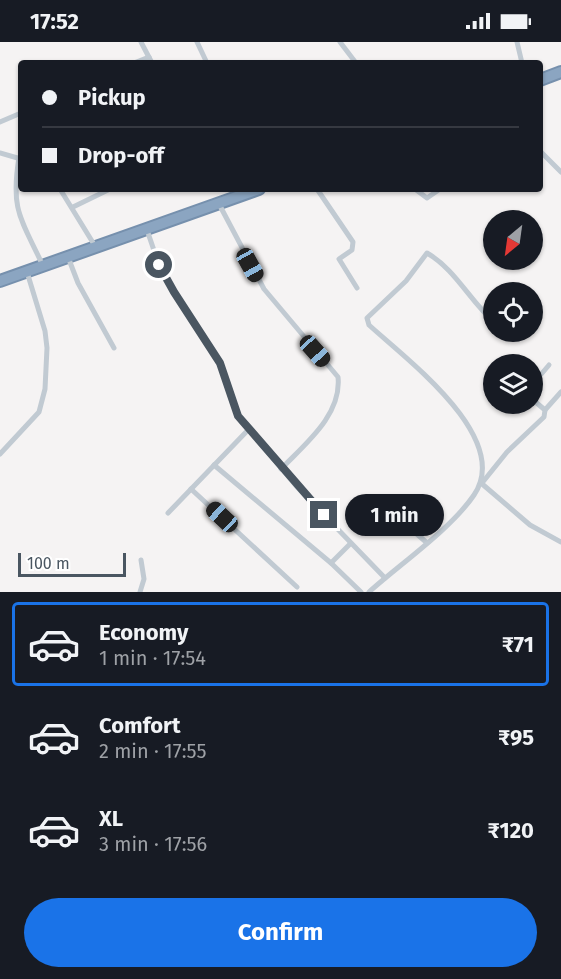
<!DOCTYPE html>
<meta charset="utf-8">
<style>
:root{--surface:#171b24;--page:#242831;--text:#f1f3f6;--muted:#9ea1a6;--line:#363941;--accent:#1a73e8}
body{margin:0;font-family:"Fira Sans",sans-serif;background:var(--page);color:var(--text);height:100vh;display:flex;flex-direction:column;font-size:22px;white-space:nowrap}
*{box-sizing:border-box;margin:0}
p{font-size:20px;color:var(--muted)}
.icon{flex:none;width:33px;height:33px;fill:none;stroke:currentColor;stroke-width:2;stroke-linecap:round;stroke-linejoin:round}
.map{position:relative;height:550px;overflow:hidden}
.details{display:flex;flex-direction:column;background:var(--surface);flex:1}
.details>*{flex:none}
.top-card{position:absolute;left:18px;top:18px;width:525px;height:132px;border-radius:6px;box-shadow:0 2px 4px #0004;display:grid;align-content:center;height:132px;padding:0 24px;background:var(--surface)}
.needle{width:39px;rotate:209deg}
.fabs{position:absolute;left:483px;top:168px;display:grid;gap:12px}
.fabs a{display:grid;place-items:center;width:60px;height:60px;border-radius:50%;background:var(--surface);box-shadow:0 2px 4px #0004;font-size:30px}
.scale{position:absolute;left:18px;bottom:15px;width:108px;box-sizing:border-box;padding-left:6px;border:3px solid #4a5661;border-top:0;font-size:16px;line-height:21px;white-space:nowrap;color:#4a5661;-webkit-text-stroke:4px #fff;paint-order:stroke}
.end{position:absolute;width:27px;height:27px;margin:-14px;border:8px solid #4a5661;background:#fff;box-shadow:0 0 0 3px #fff}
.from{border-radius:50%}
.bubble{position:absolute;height:42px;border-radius:21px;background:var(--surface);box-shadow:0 2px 4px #0004;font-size:20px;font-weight:700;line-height:42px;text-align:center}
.car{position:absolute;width:18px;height:36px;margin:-18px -9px;border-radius:8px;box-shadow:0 0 4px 2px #0007;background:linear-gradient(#222 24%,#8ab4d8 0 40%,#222 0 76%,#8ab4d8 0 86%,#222 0)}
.top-card b{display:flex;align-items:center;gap:21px;height:57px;font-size:22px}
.top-card b+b{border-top:2px solid var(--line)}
.top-card i{width:15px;height:15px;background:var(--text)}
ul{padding:10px 0 0;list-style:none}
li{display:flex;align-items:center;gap:18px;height:84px;margin:0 12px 9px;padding:0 12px;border:3px solid transparent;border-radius:6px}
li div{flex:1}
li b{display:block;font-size:22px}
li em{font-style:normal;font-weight:700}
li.current{border-color:var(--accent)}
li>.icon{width:54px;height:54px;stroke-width:1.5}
.button{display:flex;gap:12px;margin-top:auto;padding:12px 24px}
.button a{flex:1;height:69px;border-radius:36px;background:var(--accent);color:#fff;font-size:24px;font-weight:700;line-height:69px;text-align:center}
.status{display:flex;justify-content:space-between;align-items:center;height:42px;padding:0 30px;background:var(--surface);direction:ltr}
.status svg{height:16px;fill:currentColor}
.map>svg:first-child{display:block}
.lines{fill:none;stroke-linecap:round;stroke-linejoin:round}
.highway-casing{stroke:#7690ad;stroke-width:14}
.street{stroke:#c1cad2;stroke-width:5}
.highway{stroke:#8ba5c1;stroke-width:10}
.route{stroke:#4a5661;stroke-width:8}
</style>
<div class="status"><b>17:52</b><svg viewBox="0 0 49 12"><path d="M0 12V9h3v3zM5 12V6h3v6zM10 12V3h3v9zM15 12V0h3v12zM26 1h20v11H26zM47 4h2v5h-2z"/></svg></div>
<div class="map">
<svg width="561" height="550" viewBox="0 0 561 550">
<rect width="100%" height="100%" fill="#f5f3f3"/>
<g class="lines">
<defs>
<g id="highway">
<polyline points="540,38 561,30"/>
<polyline points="0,239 259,147"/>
</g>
</defs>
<!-- highway casing -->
<use href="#highway" class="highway-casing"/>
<!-- street -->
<g class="street">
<polyline points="141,0 152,21"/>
<polyline points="197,0 207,21"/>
<polyline points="340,0 356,21"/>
<polyline points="517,0 522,21"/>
<polyline points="134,21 149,15"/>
<polyline points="0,80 21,71"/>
<polyline points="540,109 561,130"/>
<polyline points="0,111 21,117"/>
<path d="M 19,116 C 10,169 22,178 43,224"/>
<polyline points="60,147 95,204"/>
<polyline points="317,147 353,200 352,208 339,217 357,246"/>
<polyline points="415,147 427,156 440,147"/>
<path d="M 219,162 L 264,247 L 338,335 C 342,373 305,402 281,427"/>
<polyline points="73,165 110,147"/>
<polyline points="147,188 159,223 174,250 221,321 238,374 297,445 385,536"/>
<polyline points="68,215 78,241 114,306"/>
<polyline points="532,343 549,323"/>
<polyline points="545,368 561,350"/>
<polyline points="0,412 39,370 45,347 47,306 45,289 27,230"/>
<polyline points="214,423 331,521 361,550"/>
<polyline points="481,441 530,483 561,500"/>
<polyline points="482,441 507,410 544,375 545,368 532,357"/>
<polyline points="191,447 297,545"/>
<polyline points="381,461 426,500"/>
<polyline points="168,471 248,388"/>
<polyline points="331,521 350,502"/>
<polyline points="140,550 144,537 141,518"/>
<path d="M 369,550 C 400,522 451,487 474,453 C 513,396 406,317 369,283 L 367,276 L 406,239 L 427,211 C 455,227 470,259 494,280"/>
</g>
<!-- highway -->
<use href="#highway" class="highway"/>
</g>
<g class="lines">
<!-- route -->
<polyline class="route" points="159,223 174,250 220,321 238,374 324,473"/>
</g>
</svg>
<div class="fabs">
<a><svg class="needle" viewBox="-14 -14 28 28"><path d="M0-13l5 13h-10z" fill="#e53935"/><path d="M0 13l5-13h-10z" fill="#9ea1a6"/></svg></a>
<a><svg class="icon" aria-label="locate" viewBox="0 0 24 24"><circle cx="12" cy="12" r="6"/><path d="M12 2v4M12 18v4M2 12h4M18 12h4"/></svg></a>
<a><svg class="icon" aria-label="layers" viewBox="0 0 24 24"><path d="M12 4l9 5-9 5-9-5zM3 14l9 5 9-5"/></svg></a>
</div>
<div class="scale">100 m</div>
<i class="end from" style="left:159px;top:223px"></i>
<i class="end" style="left:324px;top:473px"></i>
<div class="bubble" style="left:345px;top:452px;width:99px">1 min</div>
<i class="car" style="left:250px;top:223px;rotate:151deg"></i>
<i class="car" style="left:315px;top:309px;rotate:138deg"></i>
<i class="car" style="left:222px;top:475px;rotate:313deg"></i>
<div class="top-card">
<b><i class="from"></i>Pickup</b>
<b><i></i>Drop-off</b>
</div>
</div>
<section class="details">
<ul>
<li class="current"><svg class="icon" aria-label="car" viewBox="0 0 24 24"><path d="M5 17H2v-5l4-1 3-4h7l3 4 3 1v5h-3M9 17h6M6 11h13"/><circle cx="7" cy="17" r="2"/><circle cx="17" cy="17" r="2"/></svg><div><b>Economy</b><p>1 min · 17:54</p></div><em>₹71</em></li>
<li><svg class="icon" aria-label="car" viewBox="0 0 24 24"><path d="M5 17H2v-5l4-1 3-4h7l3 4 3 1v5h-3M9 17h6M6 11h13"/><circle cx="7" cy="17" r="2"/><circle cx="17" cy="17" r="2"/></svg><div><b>Comfort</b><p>2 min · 17:55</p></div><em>₹95</em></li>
<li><svg class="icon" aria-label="car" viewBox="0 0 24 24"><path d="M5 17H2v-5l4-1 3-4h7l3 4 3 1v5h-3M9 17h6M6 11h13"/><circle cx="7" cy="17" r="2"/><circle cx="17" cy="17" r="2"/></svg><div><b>XL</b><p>3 min · 17:56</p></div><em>₹120</em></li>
</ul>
<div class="button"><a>Confirm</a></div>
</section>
